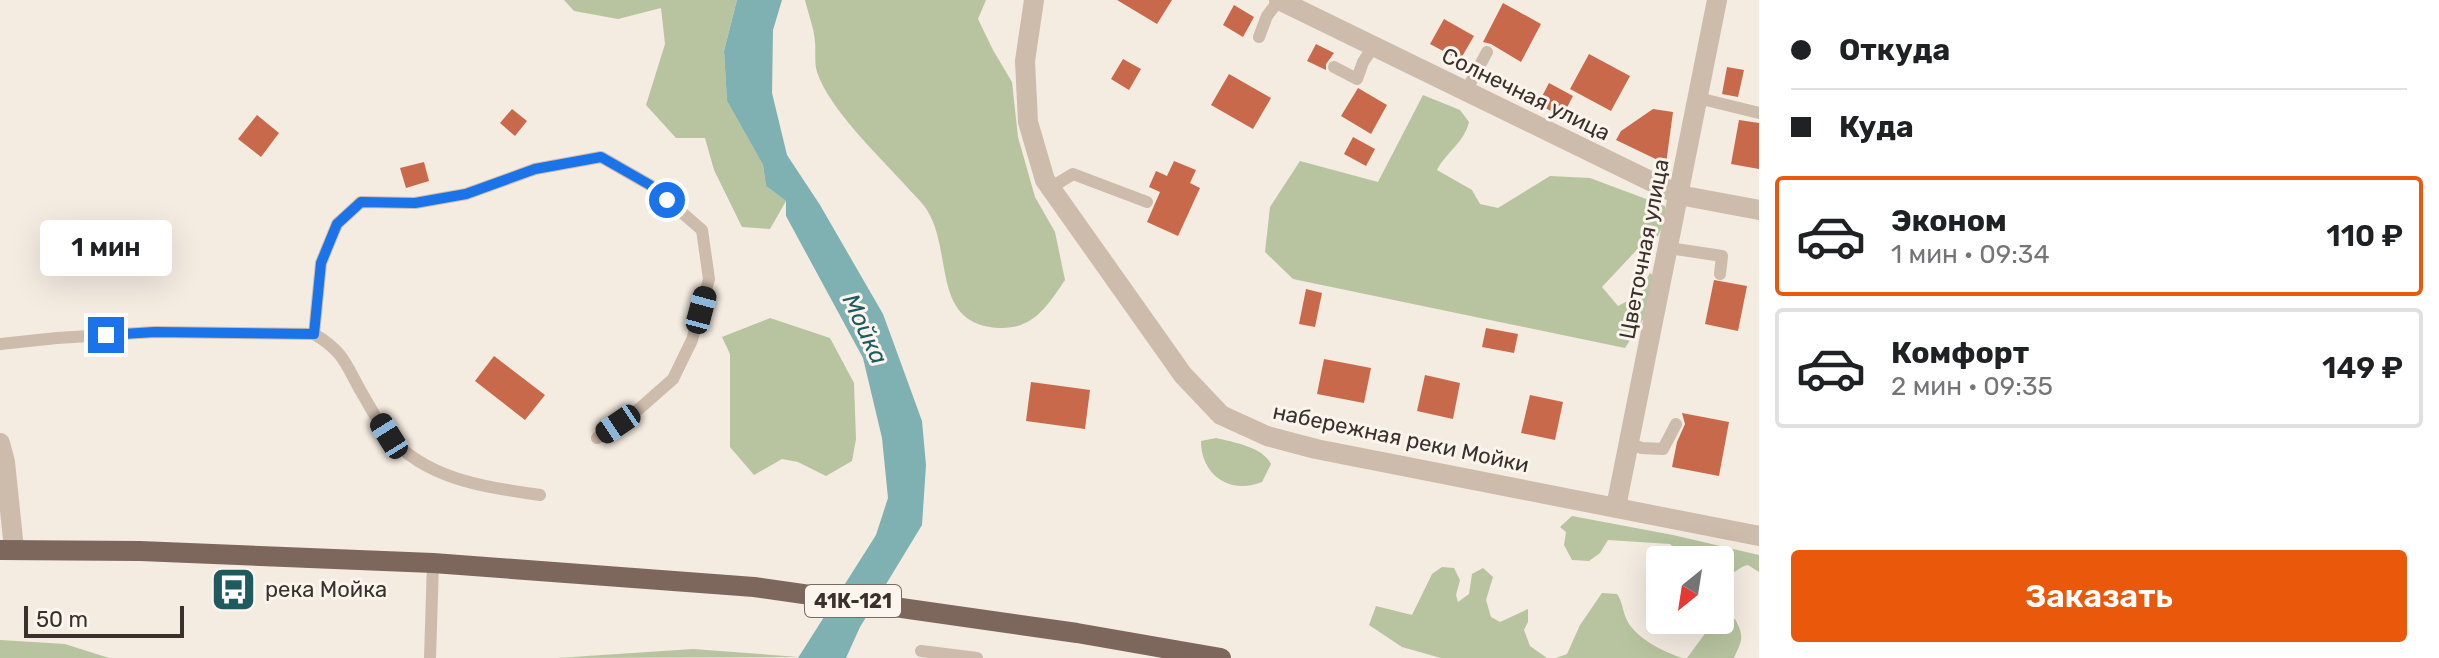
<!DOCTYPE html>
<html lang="ru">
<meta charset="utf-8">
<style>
:root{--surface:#fff;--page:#f2f2f2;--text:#202124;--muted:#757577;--line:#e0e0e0;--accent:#ea580c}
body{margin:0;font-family:Rubik,sans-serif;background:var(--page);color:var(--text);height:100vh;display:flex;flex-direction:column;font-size:30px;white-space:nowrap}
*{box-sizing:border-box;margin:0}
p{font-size:26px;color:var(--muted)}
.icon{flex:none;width:44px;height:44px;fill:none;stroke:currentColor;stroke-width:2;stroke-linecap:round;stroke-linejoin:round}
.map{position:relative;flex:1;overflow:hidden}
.panel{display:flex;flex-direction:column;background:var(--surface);width:680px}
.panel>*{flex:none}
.top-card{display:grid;align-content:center;height:176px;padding:0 32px;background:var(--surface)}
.needle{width:52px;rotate:210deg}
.fabs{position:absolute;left:1646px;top:546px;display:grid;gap:16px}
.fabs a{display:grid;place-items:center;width:88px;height:88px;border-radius:8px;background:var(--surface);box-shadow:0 8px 32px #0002;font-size:40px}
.scale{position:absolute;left:24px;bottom:20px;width:160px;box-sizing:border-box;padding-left:8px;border:4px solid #3b302b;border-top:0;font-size:22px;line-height:28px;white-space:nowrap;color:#3b302b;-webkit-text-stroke:6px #fbf5ee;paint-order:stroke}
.end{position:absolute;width:36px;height:36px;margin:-18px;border:10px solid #1a73e8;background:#fff;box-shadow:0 0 0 4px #fff}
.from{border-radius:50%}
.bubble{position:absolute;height:56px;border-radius:8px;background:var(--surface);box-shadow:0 8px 32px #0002;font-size:26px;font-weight:600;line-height:56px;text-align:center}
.car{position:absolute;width:24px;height:48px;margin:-24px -12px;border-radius:10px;box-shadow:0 0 6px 2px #0007;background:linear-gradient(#222 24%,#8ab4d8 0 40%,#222 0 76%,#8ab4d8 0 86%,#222 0)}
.top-card b{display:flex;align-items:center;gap:28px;height:76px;font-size:30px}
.top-card b+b{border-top:2px solid var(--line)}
.top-card i{width:20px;height:20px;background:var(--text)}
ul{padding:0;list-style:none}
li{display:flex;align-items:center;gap:24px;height:120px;margin:0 16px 12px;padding:0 16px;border:4px solid var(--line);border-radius:8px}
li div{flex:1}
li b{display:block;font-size:30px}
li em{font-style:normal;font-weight:600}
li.on{border-color:var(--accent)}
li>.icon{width:72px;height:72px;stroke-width:1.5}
.primary-button{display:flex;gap:16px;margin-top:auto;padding:16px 32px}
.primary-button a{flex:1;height:92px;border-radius:8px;background:var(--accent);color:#fff;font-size:32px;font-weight:600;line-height:92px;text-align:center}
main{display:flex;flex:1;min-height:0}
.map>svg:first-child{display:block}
.green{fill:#b8c4a0}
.water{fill:#7fb0b2}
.building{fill:#c8694b}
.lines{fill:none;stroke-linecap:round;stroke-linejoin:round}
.service{stroke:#cdbbac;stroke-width:12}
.minor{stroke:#cdbbac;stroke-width:20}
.primary{stroke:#7d675c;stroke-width:20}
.route{stroke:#1a73e8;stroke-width:10}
.labels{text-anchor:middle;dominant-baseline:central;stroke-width:6;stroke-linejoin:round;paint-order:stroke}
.shield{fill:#fbf5ee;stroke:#756b66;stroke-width:2}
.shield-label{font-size:20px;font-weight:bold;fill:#3b302b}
.street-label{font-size:22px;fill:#3b302b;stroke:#fbf5ee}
.poi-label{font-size:22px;fill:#3b302b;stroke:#fbf5ee;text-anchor:start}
.water-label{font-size:24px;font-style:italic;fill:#1f5a5e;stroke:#fbf5ee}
</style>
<main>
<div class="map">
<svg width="1759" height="658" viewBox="0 0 1759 658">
<rect width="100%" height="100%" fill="#f4ebe1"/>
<!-- green -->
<g class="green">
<polygon points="564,0 737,0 724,51 727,101 763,165 766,186 786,201 770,229 742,227 714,170 705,138 676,138 646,105 665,44 661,8 618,19 574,11"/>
<path d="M 805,0 L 986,0 L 978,19 L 993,50 L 1012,82 L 1018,137 L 1035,197 L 1055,232 L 1065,280 C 1048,305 1034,329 1000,328 C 930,325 954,253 927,210 C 922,202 913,194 907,187 C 880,157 829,109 817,72 C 814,63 816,51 815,42 C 814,28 808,13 805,0 Z"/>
<path d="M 1423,95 L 1460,110 L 1469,122 C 1464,143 1447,151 1437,170 L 1472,190 L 1480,204 L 1498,208 L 1550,176 L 1590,178 L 1665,206 L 1665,220 L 1658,236 L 1645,241 L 1602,287 L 1618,306 L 1637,296 L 1650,273 L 1656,278 L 1644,318 L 1625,348 L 1293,279 L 1265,252 L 1270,207 L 1300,161 L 1378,182 Z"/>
<polygon points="770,318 830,338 854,383 856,439 852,461 826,476 798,462 782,459 754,475 730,447 730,354 722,337"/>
<path d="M 1216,438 C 1233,442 1263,447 1271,464 L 1262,482 C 1230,495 1201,475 1201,441 Z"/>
<path d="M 1572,516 L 1673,535 L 1759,555 L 1759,572 L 1748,565 C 1736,567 1732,579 1720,577 L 1720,560 L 1711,560 L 1705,555 L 1690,555 L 1678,551 L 1670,544 L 1608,540 L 1600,553 L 1589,561 L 1572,560 L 1564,545 L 1566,532 L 1560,527 Z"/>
<polygon points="1442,567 1454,568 1460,580 1456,595 1458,602 1469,594 1472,574 1483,568 1493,577 1486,600 1491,617 1500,622 1528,609 1528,622 1524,630 1530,646 1547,658 1441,658 1402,647 1369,625 1376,606 1412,615 1432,574"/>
<path d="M 1602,593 L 1617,594 C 1623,603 1622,609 1626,618 C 1633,637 1665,653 1683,658 L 1556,658 L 1567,654 L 1580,625 Z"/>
<path d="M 1720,618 L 1735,619 C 1745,638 1742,640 1734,658 L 1687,658 L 1715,620 L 1720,620 Z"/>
<polygon points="0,640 65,644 109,658 0,658"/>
<polygon points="693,649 799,657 557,658"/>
</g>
<!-- water -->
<polygon class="water" points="737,0 782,0 773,30 772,93 787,155 820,205 883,314 922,421 926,465 922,525 860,627 846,658 798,658 876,535 888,498 882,438 863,358 786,216 786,201 766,186 763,165 727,101 724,51"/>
<!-- building -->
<g class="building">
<polygon points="1117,0 1172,0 1157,24"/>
<polygon points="1503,3 1541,24 1521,62 1491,44 1483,42"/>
<polygon points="1234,5 1254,17 1243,37 1223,25"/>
<polygon points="1444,19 1474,36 1460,60 1430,44"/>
<polygon points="1316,44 1334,53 1326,64 1326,70 1307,61"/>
<polygon points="1589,54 1630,76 1611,111 1570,89"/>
<polygon points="1123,59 1141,69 1129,90 1111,79"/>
<polygon points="1727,67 1744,70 1738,97 1722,94"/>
<polygon points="1229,74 1271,98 1253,129 1211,105"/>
<polygon points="1549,83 1573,96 1562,117 1538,104"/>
<polygon points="1358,88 1387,105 1371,134 1341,116"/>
<polygon points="512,109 527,121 515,136 500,123"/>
<polygon points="1653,109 1673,112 1666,164 1616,140 1621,131"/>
<polygon points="257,115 279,133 261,157 238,139"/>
<polygon points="1739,120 1759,123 1759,169 1731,164"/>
<polygon points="1353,137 1375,149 1366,166 1344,154"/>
<polygon points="1174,161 1196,170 1190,183 1200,188 1178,236 1147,222 1160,192 1149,187 1156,171 1167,176"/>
<polygon points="424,162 429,181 406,188 400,168"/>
<polygon points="1714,280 1747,286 1738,331 1705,324"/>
<polygon points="1306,289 1322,293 1315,327 1299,324"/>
<polygon points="1486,328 1518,334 1514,353 1482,347"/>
<polygon points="494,356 545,395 525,420 475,381"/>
<polygon points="1324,359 1371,368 1364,403 1317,394"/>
<polygon points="1425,375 1460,383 1453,419 1417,411"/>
<polygon points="1031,382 1090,390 1085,429 1026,421"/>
<polygon points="1530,395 1563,402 1555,440 1521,433"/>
<polygon points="1682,413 1729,422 1719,476 1672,467 1677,442 1685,424"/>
</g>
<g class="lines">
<!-- service -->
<g class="service">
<polyline points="1259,37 1267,16 1279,0"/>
<polyline points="1334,67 1357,79 1363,62 1374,46"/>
<polyline points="1466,91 1487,52"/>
<polyline points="1698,98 1759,113"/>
<polyline points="1050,188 1073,174 1147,202"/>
<polyline points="1669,248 1722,256 1720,274"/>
<path d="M 314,334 C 345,352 346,366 363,395 C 371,408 379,425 389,436 C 427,480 486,487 540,495"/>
<polyline points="0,344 57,338 155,332 314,334 321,263 337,224 361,202 415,203 466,194 535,169 601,157 650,185 702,230 709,279 692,340 673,379 639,409 597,438"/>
<polyline points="1629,444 1642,448 1663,449 1676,424"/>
<polyline points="921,651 977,658"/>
<polyline points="430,658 433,563"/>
</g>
<!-- minor -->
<g class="minor">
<polyline points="1034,0 1025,61 1028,122 1045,180 1183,375 1221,415 1267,436 1316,449 1759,536"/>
<polyline points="1279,0 1679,195 1759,210"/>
<polyline points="0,443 5,462 14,549"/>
<polyline points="1616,507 1717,0"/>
</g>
<!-- primary -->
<polyline class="primary" points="0,550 140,551 433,563 754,587 1077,633 1221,658"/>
</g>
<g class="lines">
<!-- route -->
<polyline class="route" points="106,335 155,332 314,334 321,263 337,224 361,202 415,203 466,194 535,169 601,157 650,185 667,200"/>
</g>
<!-- icons -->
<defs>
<symbol id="bus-square" viewBox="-11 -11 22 22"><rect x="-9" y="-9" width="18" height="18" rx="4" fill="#1f5a5e" stroke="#fbf5ee"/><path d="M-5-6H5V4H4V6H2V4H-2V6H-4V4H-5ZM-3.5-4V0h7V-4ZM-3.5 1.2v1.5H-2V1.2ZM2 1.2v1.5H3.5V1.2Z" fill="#fff"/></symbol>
</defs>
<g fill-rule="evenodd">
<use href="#bus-square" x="208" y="564" width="51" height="51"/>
</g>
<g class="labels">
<!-- shield labels -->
<rect class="shield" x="805" y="585" width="96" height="32" rx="6"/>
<g class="shield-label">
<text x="853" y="601">41К-121</text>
</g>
<!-- street labels -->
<g class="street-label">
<text transform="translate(1526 94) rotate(26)">Солнечная улица</text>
<text transform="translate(1644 249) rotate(-79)">Цветочная улица</text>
<text transform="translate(1401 438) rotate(12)">набережная реки Мойки</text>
</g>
<!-- poi labels -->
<g class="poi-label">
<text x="265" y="589">река Мойка</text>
</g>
<!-- water labels -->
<g class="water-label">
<text transform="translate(865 329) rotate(65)">Мойка</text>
</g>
</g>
</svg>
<div class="fabs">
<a><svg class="needle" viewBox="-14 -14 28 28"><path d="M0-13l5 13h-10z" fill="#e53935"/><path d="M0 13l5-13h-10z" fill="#757577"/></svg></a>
</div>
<div class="scale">50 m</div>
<i class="end from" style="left:667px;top:200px"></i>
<i class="end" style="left:106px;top:335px"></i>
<div class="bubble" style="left:40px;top:220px;width:132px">1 мин</div>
<i class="car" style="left:701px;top:310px;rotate:15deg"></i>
<i class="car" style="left:618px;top:424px;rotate:236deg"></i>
<i class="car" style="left:389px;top:436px;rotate:328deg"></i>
</div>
<section class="panel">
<div class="top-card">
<b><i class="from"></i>Откуда</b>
<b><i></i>Куда</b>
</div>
<ul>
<li class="on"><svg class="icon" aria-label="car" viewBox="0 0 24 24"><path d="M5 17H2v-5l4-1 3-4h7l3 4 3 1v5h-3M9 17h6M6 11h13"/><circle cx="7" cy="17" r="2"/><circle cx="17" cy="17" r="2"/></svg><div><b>Эконом</b><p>1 мин · 09:34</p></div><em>110 ₽</em></li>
<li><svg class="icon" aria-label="car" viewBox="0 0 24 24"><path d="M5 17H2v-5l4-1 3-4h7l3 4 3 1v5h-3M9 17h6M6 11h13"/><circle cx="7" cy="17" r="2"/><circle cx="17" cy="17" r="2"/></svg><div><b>Комфорт</b><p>2 мин · 09:35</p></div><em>149 ₽</em></li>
</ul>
<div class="primary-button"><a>Заказать</a></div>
</section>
</main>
